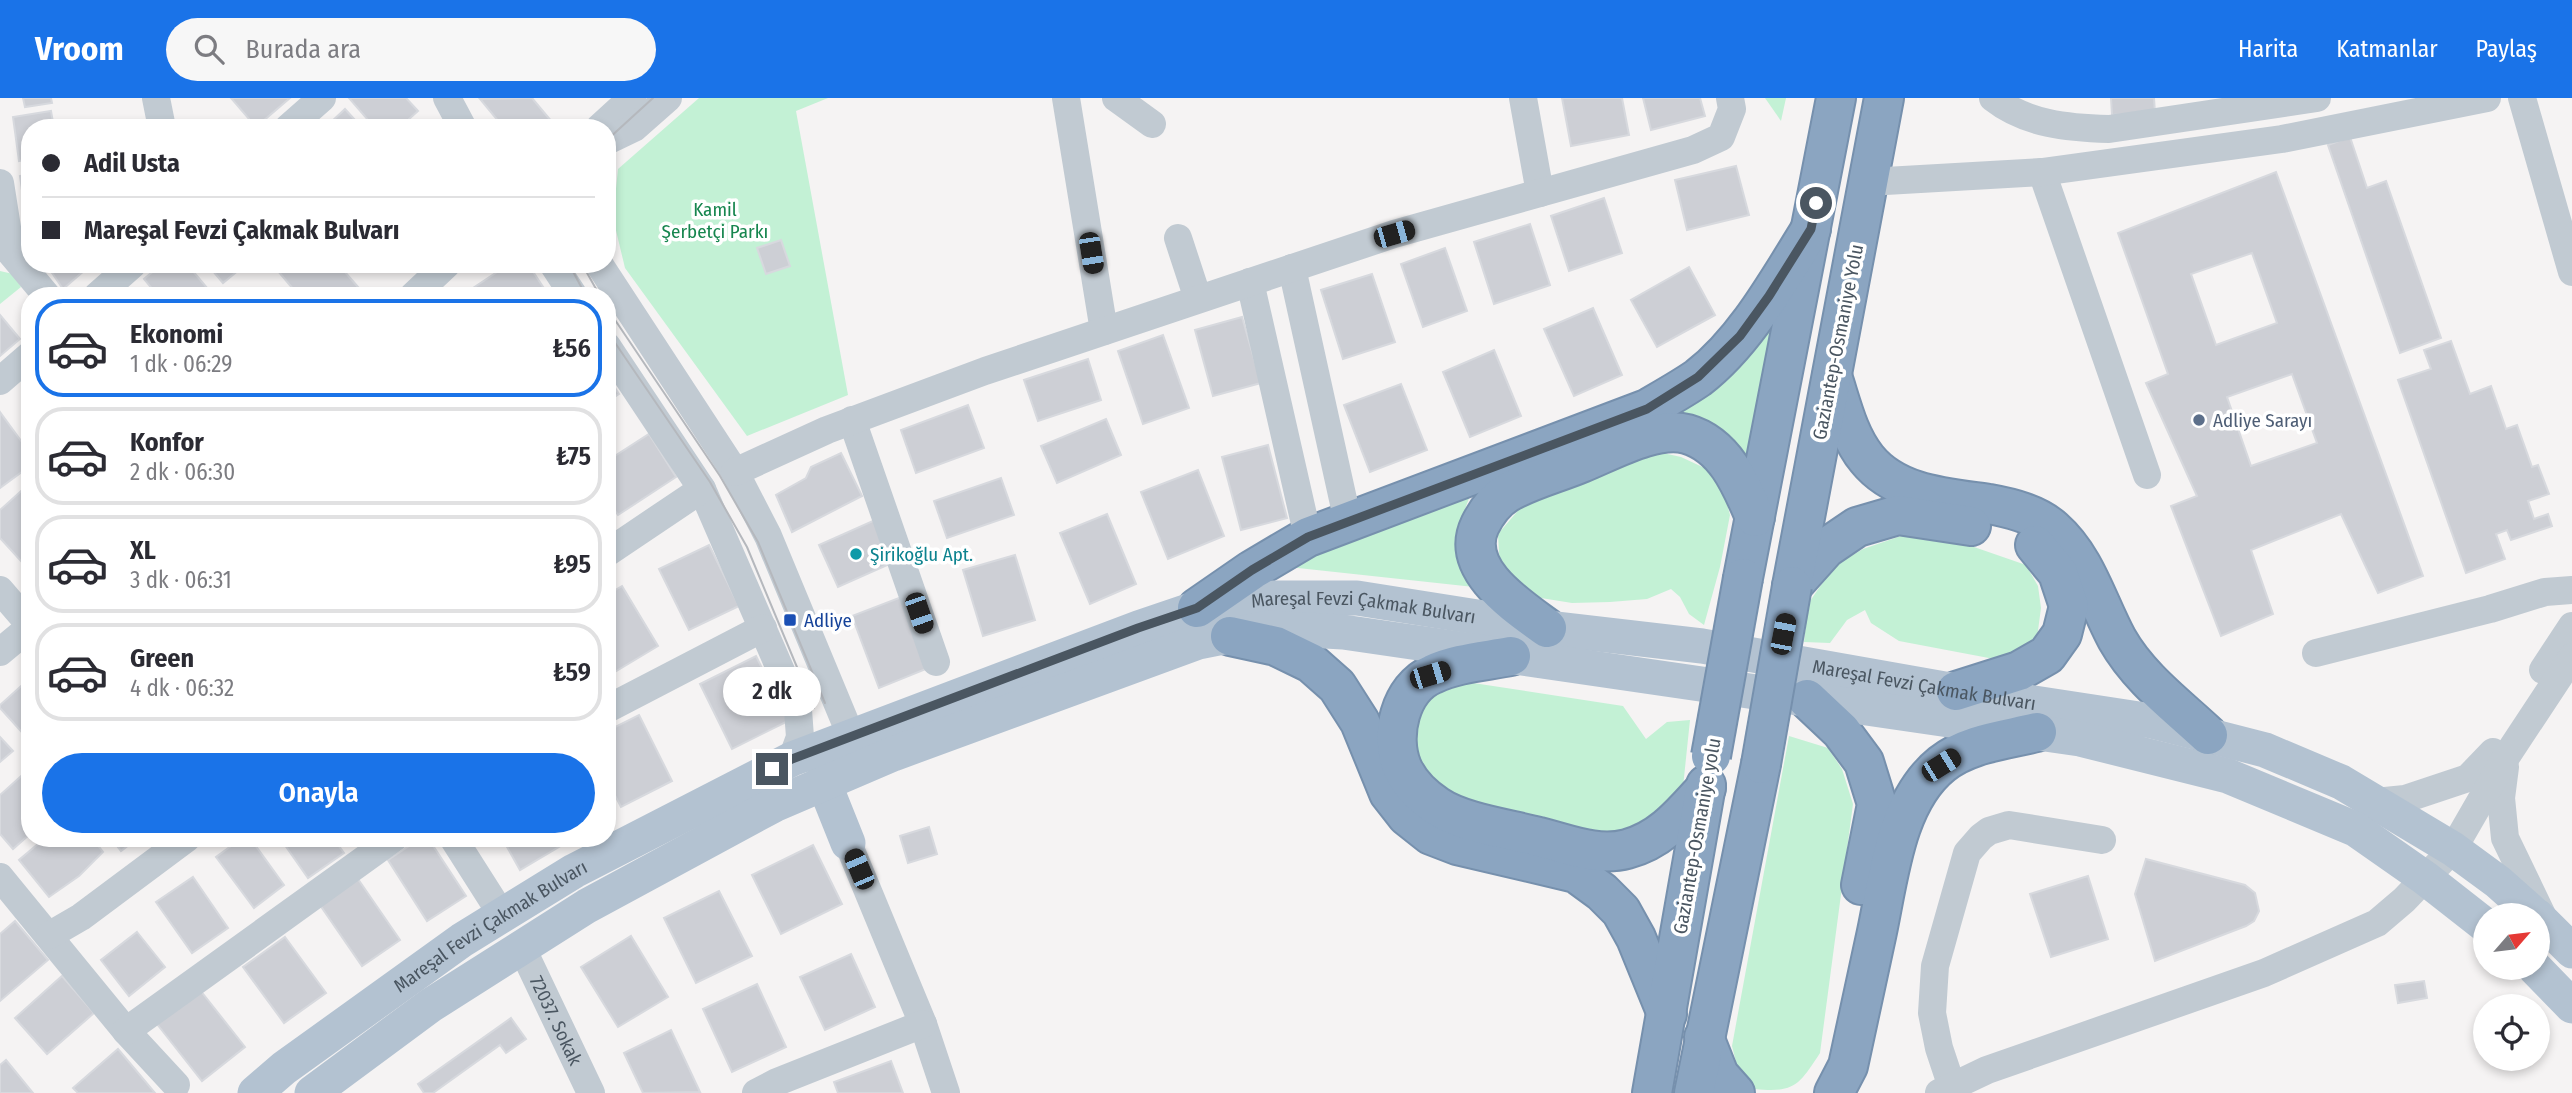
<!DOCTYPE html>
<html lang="tr">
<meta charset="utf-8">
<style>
:root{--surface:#fff;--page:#f7f7f7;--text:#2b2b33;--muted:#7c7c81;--line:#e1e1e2;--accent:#1a73e8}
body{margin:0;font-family:"Fira Sans Condensed",sans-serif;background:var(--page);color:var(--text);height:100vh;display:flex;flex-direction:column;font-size:26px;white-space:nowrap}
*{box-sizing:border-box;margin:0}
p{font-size:23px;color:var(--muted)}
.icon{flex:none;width:38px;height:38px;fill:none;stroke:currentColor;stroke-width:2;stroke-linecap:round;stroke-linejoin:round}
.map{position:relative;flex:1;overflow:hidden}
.side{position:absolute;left:21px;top:189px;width:595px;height:560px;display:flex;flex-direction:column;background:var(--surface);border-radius:28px;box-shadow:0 4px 10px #0003}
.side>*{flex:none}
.guide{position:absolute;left:21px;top:21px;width:595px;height:154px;border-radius:28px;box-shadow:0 4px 10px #0003;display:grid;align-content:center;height:154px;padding:0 21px;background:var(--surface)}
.needle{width:46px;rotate:62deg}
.controls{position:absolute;left:2473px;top:805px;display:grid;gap:14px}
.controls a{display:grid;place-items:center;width:77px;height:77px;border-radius:50%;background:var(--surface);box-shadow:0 4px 10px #0003;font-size:35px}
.end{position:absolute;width:32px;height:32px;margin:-16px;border:9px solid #4a5661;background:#fff;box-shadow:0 0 0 4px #fff}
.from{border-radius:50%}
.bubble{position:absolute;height:49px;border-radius:24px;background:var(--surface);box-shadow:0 4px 10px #0003;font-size:23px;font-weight:600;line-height:49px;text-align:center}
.car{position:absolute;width:21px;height:42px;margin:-21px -10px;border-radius:9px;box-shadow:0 0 5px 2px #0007;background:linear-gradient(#222 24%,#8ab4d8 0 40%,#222 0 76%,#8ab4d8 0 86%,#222 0)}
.guide b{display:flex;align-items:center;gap:24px;height:66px;font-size:26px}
.guide b+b{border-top:2px solid var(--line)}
.guide i{width:18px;height:18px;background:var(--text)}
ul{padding:12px 0 0;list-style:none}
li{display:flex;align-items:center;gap:21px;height:98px;margin:0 14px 10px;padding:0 7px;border:4px solid var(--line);border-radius:28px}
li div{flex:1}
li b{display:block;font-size:26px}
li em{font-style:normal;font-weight:600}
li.on{border-color:var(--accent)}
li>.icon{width:63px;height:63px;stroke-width:1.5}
.action{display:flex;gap:14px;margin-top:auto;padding:14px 21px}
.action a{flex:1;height:80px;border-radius:42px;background:var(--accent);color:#fff;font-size:28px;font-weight:600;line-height:80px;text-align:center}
header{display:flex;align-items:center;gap:42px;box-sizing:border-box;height:98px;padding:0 35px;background:var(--accent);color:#fff}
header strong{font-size:33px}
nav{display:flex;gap:38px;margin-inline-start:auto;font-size:24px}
.search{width:490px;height:63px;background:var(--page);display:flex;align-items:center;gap:18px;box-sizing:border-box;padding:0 24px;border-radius:38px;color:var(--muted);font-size:26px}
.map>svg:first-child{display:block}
.green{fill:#c3f1d5}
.building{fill:#cdcfd5;stroke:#d7d9de;stroke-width:2;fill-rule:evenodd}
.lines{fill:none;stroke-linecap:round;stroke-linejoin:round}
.highway-casing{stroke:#7690ad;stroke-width:42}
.minor{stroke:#c1cad2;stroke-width:28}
.major{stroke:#b3c2d1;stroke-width:35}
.highway{stroke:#8ba5c1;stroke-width:38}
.tram{stroke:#b5b8bd;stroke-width:2}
.highway-bridge-casing{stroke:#7690ad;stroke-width:42;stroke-linecap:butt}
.highway-bridge{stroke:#8ba5c1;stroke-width:38}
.route{stroke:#4a5661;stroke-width:9}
.service-dot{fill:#5c6f8a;stroke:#fff;stroke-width:2.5}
.culture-dot{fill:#0f9aa8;stroke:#fff;stroke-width:2.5}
.transit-dot{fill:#1a4fb4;stroke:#fff;stroke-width:2.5}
.labels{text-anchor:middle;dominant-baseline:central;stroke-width:7;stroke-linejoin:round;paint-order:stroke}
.park-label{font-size:19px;fill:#17864f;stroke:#fff}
.street-label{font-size:19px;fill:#4a5661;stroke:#fff}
.service-label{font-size:19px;fill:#4e5e75;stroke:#fff;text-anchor:start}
.culture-label{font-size:19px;fill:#0d838f;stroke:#fff;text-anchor:start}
.transit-label{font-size:19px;fill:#164399;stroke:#fff;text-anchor:start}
</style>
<header>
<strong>Vroom</strong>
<div class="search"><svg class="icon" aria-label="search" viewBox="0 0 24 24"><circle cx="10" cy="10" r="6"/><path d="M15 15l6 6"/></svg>Burada ara</div>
<nav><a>Harita</a><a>Katmanlar</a><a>Paylaş</a></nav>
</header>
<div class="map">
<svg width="2572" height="995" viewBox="0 0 2572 995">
<rect width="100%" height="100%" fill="#f5f3f3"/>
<!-- green -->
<g class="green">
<polygon points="699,0 828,0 796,13 848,297 747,338 625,170 613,120 618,71"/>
<polygon points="1765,0 1786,0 1781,23"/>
<polygon points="0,173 13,176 21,189 0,206"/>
<polygon points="1779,213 1750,369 1679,314"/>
<polygon points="1654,353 1681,359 1711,373 1723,391 1730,417 1720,469 1704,527 1689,516 1680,499 1671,491 1647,501 1610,504 1572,505 1522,497 1500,473 1498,436 1522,408"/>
<path d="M 1475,387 C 1453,434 1460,442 1474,489 L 1298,470 L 1281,465 Z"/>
<polygon points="1901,438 1974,449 2026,467 2038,488 2041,510 2037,540 2010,564 1899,543 1871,525 1865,512 1847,522 1830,545 1804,544 1808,506 1834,468 1863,451"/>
<polygon points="1460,583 1623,608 1646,641 1667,624 1690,622 1683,689 1659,715 1631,735 1597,734 1464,706 1431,684 1416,656 1416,625 1424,604 1442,590"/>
<path d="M 1789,638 L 1828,650 L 1842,671 L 1853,706 L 1820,955 C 1799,987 1795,995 1755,991 L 1738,972 L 1732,948 Z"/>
</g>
<!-- building -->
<g class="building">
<polygon points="23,0 51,0 52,5 25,9"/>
<polygon points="231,0 290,0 256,29"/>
<polygon points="349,0 406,0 418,13 399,30 375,30"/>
<polygon points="532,0 552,24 545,30 504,30 480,1"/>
<polygon points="1562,0 1622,0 1629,37 1571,48"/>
<polygon points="1643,0 1700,0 1705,18 1651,32"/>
<polygon points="2111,0 2154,0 2155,15 2112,17"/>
<polygon points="345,11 355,22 347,30 335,30 330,25"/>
<polygon points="51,13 54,30 30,30 30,61 19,63 13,19"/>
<polygon points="2350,39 2367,90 2386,83 2441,240 2400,255 2328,47"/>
<polygon points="1736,68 1749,117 1687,132 1675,82"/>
<path d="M 2276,74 L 2423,478 L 2378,495 L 2341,416 L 2251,452 L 2273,516 L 2221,538 L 2171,408 L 2197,398 L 2146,285 L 2168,276 L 2118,135 ZM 2252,155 L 2277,225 L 2216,247 L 2191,176 ZM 2292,276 L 2317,345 L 2251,368 L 2227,299 Z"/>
<polygon points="30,76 30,128 27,128 20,78"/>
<polygon points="1604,100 1622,155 1569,173 1551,118"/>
<polygon points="1530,126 1550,187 1494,206 1474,144"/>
<polygon points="781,142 790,168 766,176 757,150"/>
<polygon points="1445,150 1467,213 1423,229 1401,166"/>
<polygon points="46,166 92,166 63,191"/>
<polygon points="162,166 187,166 213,197 158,198 144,181"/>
<polygon points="207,166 246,166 223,185"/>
<polygon points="286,166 338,166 358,189 348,198 299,198 278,173"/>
<polygon points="509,166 528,166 549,198 478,198 473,190"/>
<polygon points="1689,169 1715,217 1657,249 1631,202"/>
<polygon points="1372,176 1395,244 1343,261 1321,192"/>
<polygon points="1593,210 1622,277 1574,298 1544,231"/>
<polygon points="0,217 20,241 0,258"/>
<polygon points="1242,219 1261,285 1213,298 1195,232"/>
<polygon points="1163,237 1189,310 1143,326 1118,253"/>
<polygon points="2451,243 2470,296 2491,288 2506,331 2517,327 2532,369 2538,367 2549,396 2528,403 2534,421 2548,416 2552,428 2511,442 2507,432 2496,436 2505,461 2466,475 2398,282 2431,271 2424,252"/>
<polygon points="1494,252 1521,318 1470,339 1443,274"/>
<polygon points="1088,261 1101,302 1038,323 1024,282"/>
<polygon points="607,278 619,296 607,304"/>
<polygon points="1401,286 1427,352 1370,374 1344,307"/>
<polygon points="968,307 984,350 916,375 901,332"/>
<polygon points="0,314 30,355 30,368 0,390"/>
<polygon points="1106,321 1121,357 1057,385 1041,348"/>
<polygon points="649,336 676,379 618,417 607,401 607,363"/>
<polygon points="1268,347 1287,420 1241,432 1222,359"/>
<polygon points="841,355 862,398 792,434 776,397 806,380 811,369"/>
<polygon points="1198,372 1224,438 1168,461 1141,394"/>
<polygon points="1001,380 1014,417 947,440 934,403"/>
<polygon points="30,385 30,473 0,440 0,412"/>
<polygon points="1107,416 1136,486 1090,506 1060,435"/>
<polygon points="875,422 894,464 838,489 819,447"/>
<polygon points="709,447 739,508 689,532 659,471"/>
<polygon points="1015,457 1035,522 983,538 963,472"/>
<polygon points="622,488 658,548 608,578 607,497"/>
<polygon points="904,498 926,571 879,590 852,518"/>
<polygon points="756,558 788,623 732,651 700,586"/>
<polygon points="30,580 30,640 28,641 0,610 0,607"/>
<polygon points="639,617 672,683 621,709 607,682 607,633"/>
<polygon points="0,639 13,653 0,664"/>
<polygon points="29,671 30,736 13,751 0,736 0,697"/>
<polygon points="929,729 937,756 908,765 900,738"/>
<polygon points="45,740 92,740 103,754 79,778 49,799 19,762"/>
<polygon points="111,740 138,740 121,753"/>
<polygon points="242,740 250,740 284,787 254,810 216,759"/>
<polygon points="280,740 333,740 344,755 308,780"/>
<polygon points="421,740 428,740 466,798 427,823 388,762"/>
<polygon points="502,740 574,740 520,772"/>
<polygon points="813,747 842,806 781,836 752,777"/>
<polygon points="2146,761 2245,787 2255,795 2259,813 2254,823 2246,828 2155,863 2135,796"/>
<polygon points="2088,778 2108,841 2051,859 2030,796"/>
<polygon points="193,779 228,830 192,855 156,804"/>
<polygon points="358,781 400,842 362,868 320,807"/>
<polygon points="719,793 752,858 696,885 664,820"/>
<polygon points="15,823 48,862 0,903 0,836"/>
<polygon points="137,834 165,869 129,898 101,862"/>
<polygon points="631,838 668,899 618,929 581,869"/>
<polygon points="285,839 326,895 284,925 243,869"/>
<polygon points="851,856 875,909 825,932 800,879"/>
<polygon points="62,878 94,915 47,956 15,920"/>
<polygon points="2424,883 2427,900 2398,905 2395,887"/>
<polygon points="757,886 786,949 732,974 703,911"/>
<polygon points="200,892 245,949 202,983 157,926"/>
<polygon points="511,920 526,941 506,955 500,947 433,995 424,995 418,986"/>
<polygon points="671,932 700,994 643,995 624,955"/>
<polygon points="118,951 155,995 78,995 73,990"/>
<polygon points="6,962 33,995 0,995 0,967"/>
<polygon points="891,963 903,995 838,995 834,984"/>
</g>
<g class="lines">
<defs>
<g id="highway">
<path d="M 1832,278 C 1841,305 1848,338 1867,361 C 1896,397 1947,400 1989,406 C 2011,410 2036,416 2053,431 C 2086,460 2097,504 2117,541 C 2139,580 2176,607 2208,637"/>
<polyline points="1743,480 1836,0"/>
<polyline points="1792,488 1826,450 1857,429 1898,417 1971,428"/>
<polyline points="1792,488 1884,0"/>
<path d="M 1197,510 L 1252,472 L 1308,439 L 1647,311 C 1664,301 1682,291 1698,280 C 1746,243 1779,182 1811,131"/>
<path d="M 1547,530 C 1517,508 1459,471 1480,427 C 1486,415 1494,403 1507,395 C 1529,382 1557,375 1581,365 C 1609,354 1656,327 1687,336 C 1725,347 1741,386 1755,419"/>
<polyline points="1230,538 1276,548 1311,565 1337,588 1360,624 1389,695 1407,718 1431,737 1457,747 1576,775 1602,794 1621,813 1636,840 1667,916"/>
<path d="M 1511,558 C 1485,563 1456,565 1433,576 C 1400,590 1389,638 1402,669 C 1409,685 1422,698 1437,708 C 1462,725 1509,731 1539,739 C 1568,746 1597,759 1627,751 C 1662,742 1683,715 1706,690"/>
<polyline points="1956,593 2019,573 2047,557 2062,536 2069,508 2058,475 2035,447"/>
<polyline points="1807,601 1841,633 1864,664 1877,706 1861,787"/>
<polyline points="1704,939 1719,977 1735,995"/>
<polyline points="1652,995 1706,687"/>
<polyline points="1694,995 1761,666"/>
<path d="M 1834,995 L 1848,968 C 1857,926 1866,885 1875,843 C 1888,787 1893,705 1942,666 C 1968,645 2005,642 2037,634"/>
</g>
</defs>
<!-- highway casing -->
<use href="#highway" class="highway-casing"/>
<!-- minor -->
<g class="minor">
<polyline points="156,0 162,30"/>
<polyline points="447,0 463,30"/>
<polyline points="1066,0 1104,233"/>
<polyline points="1116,0 1152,26"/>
<polyline points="1523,0 1540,95"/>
<path d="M 1993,0 C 2026,26 2068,30 2109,31 L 2317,0"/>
<polyline points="2522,0 2572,174"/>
<polyline points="288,30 322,0"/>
<polyline points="599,30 632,0"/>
<polyline points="607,43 634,30 668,0"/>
<polyline points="2042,74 2147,377"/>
<polyline points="1868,84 2042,74 2282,41 2487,0"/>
<polyline points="0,85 11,155 47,198"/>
<polyline points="1178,140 1198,201"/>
<polyline points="553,166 574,198"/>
<polyline points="599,166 735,374 768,438 851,638"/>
<polyline points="1292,170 1348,424"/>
<polyline points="1250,184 1308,439"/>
<polyline points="97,198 133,166"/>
<polyline points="413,198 447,166"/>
<polyline points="607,248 702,391 798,612 800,639 792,661"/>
<polyline points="0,283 30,257"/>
<polyline points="852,322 936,564"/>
<polyline points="735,374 827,332 985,273 1394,136 1693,52 1721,39 1732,11 1730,0"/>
<polyline points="607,455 702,391"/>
<polyline points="0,492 30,527"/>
<polyline points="0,554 30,529"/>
<polyline points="2316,555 2490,511 2545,494 2572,492"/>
<polyline points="2543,572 2572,528"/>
<polyline points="607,611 763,530"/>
<polyline points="2505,669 2501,700 2505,740 2543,819"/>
<polyline points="2375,704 2405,701 2468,680 2493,654"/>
<polyline points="453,740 502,817"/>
<polyline points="848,745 923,926 946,995"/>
<polyline points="0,779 126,933 176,987"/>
<polyline points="50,837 81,819 187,740"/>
<path id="s1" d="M 522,850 L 591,995"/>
<polyline points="126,933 394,740"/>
<polyline points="1952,989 1939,950 1932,915 1935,868 1967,755 1981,739 1989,733 2009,727 2102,742"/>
<polyline points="756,995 777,984 923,926"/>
<polyline points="1939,995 1987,972 2264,875 2377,825 2404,802 2453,751 2506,659 2572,559"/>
</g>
<!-- major -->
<g class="major">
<polyline points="826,663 824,685 848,745"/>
<polyline points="2538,819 2572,853"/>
<polyline points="2535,870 2572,908"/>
<path id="s2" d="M 255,995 L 284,970 L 462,842 L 574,773 L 792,661 L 1138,530 L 1197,510 L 1272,500 L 1357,500 L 1547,530 L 1702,548 L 1956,593 L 2152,623 L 2265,652 L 2341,684 L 2453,751 L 2498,784 L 2535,817"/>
<polyline points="312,995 431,907 587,808 774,707 893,656 1198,544 1269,530 1343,534 2080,641 2228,678 2355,731 2425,780 2485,827"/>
</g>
<!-- highway -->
<use href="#highway" class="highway"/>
<!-- tram -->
<g class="tram">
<polyline points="607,42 653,0"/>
<polyline points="569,166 586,198"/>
<polyline points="582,166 600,198"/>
<polyline points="607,210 720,378 758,444 825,605"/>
<polyline points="607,233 710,384 747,449 814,610"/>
</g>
<defs>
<g id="highway-bridge">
<polyline points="1711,658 1743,480"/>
<polyline points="1761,666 1792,488"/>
</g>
</defs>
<!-- highway-bridge casing -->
<use href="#highway-bridge" class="highway-bridge-casing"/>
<!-- highway-bridge -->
<use href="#highway-bridge" class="highway-bridge"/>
</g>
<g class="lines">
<!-- route -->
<polyline class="route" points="772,671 792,661 1138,530 1197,510 1252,472 1308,439 1647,311 1698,279 1740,238 1769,198 1811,131 1816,105"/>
</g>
<!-- markers -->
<circle class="service-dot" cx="2199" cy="322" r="7"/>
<circle class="culture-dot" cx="856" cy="456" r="7"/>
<rect class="transit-dot" x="783" y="515" width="14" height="14" rx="3.5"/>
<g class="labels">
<!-- park labels -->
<g class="park-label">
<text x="715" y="111">Kamil<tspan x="715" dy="22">Şerbetçi Parkı</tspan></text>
</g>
<!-- street labels -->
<g class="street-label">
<text transform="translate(1838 244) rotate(-79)">Gaziantep-Osmaniye Yolu</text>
<text stroke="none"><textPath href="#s2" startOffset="1234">Mareşal Fevzi Çakmak Bulvarı</textPath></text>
<text stroke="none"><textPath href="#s2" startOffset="1801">Mareşal Fevzi Çakmak Bulvarı</textPath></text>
<text transform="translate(1697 738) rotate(-80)">Gaziantep-Osmaniye yolu</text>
<text stroke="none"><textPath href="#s2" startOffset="289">Mareşal Fevzi Çakmak Bulvarı</textPath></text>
<text stroke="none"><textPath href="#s1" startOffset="80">72037. Sokak</textPath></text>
</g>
<!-- service labels -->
<g class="service-label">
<text x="2213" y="322">Adliye Sarayı</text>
</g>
<!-- culture labels -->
<g class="culture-label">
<text x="870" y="456">Şirikoğlu Apt.</text>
</g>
<!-- transit labels -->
<g class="transit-label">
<text x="804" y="522">Adliye</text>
</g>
</g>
</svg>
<div class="controls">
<a><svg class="needle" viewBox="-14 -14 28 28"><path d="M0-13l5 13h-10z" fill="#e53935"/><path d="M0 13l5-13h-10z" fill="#7c7c81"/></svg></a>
<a><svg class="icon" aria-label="locate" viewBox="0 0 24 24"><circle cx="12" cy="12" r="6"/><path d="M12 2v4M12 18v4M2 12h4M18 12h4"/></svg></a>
</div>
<i class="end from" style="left:1816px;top:105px"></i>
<i class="end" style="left:772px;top:671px"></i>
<div class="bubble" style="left:723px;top:569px;width:98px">2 dk</div>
<i class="car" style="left:1394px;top:136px;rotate:74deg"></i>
<i class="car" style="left:1091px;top:155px;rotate:171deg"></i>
<i class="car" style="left:919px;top:515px;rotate:161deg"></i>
<i class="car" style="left:1783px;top:536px;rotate:11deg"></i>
<i class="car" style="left:1430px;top:577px;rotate:73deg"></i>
<i class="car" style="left:1941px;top:667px;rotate:58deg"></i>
<i class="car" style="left:859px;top:771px;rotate:337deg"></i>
<div class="guide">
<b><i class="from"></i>Adil Usta</b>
<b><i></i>Mareşal Fevzi Çakmak Bulvarı</b>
</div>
<section class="side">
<ul>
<li class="on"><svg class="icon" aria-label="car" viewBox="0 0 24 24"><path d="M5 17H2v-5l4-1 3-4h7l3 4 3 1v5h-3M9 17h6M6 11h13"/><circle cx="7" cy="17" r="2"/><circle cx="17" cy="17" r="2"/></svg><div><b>Ekonomi</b><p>1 dk · 06:29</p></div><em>₺56</em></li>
<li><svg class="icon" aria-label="car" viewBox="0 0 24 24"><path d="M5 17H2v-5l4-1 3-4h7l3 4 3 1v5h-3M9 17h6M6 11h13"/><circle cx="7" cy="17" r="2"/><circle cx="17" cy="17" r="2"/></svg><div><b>Konfor</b><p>2 dk · 06:30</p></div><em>₺75</em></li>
<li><svg class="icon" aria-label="car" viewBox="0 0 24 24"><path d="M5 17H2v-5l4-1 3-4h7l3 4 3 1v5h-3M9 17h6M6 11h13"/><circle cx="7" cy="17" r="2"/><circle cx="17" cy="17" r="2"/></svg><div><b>XL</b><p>3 dk · 06:31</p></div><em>₺95</em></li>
<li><svg class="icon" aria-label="car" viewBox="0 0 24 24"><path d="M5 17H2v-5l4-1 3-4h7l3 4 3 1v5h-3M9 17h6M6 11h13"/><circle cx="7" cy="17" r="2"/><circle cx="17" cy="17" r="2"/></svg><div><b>Green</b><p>4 dk · 06:32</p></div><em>₺59</em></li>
</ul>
<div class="action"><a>Onayla</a></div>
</section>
</div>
